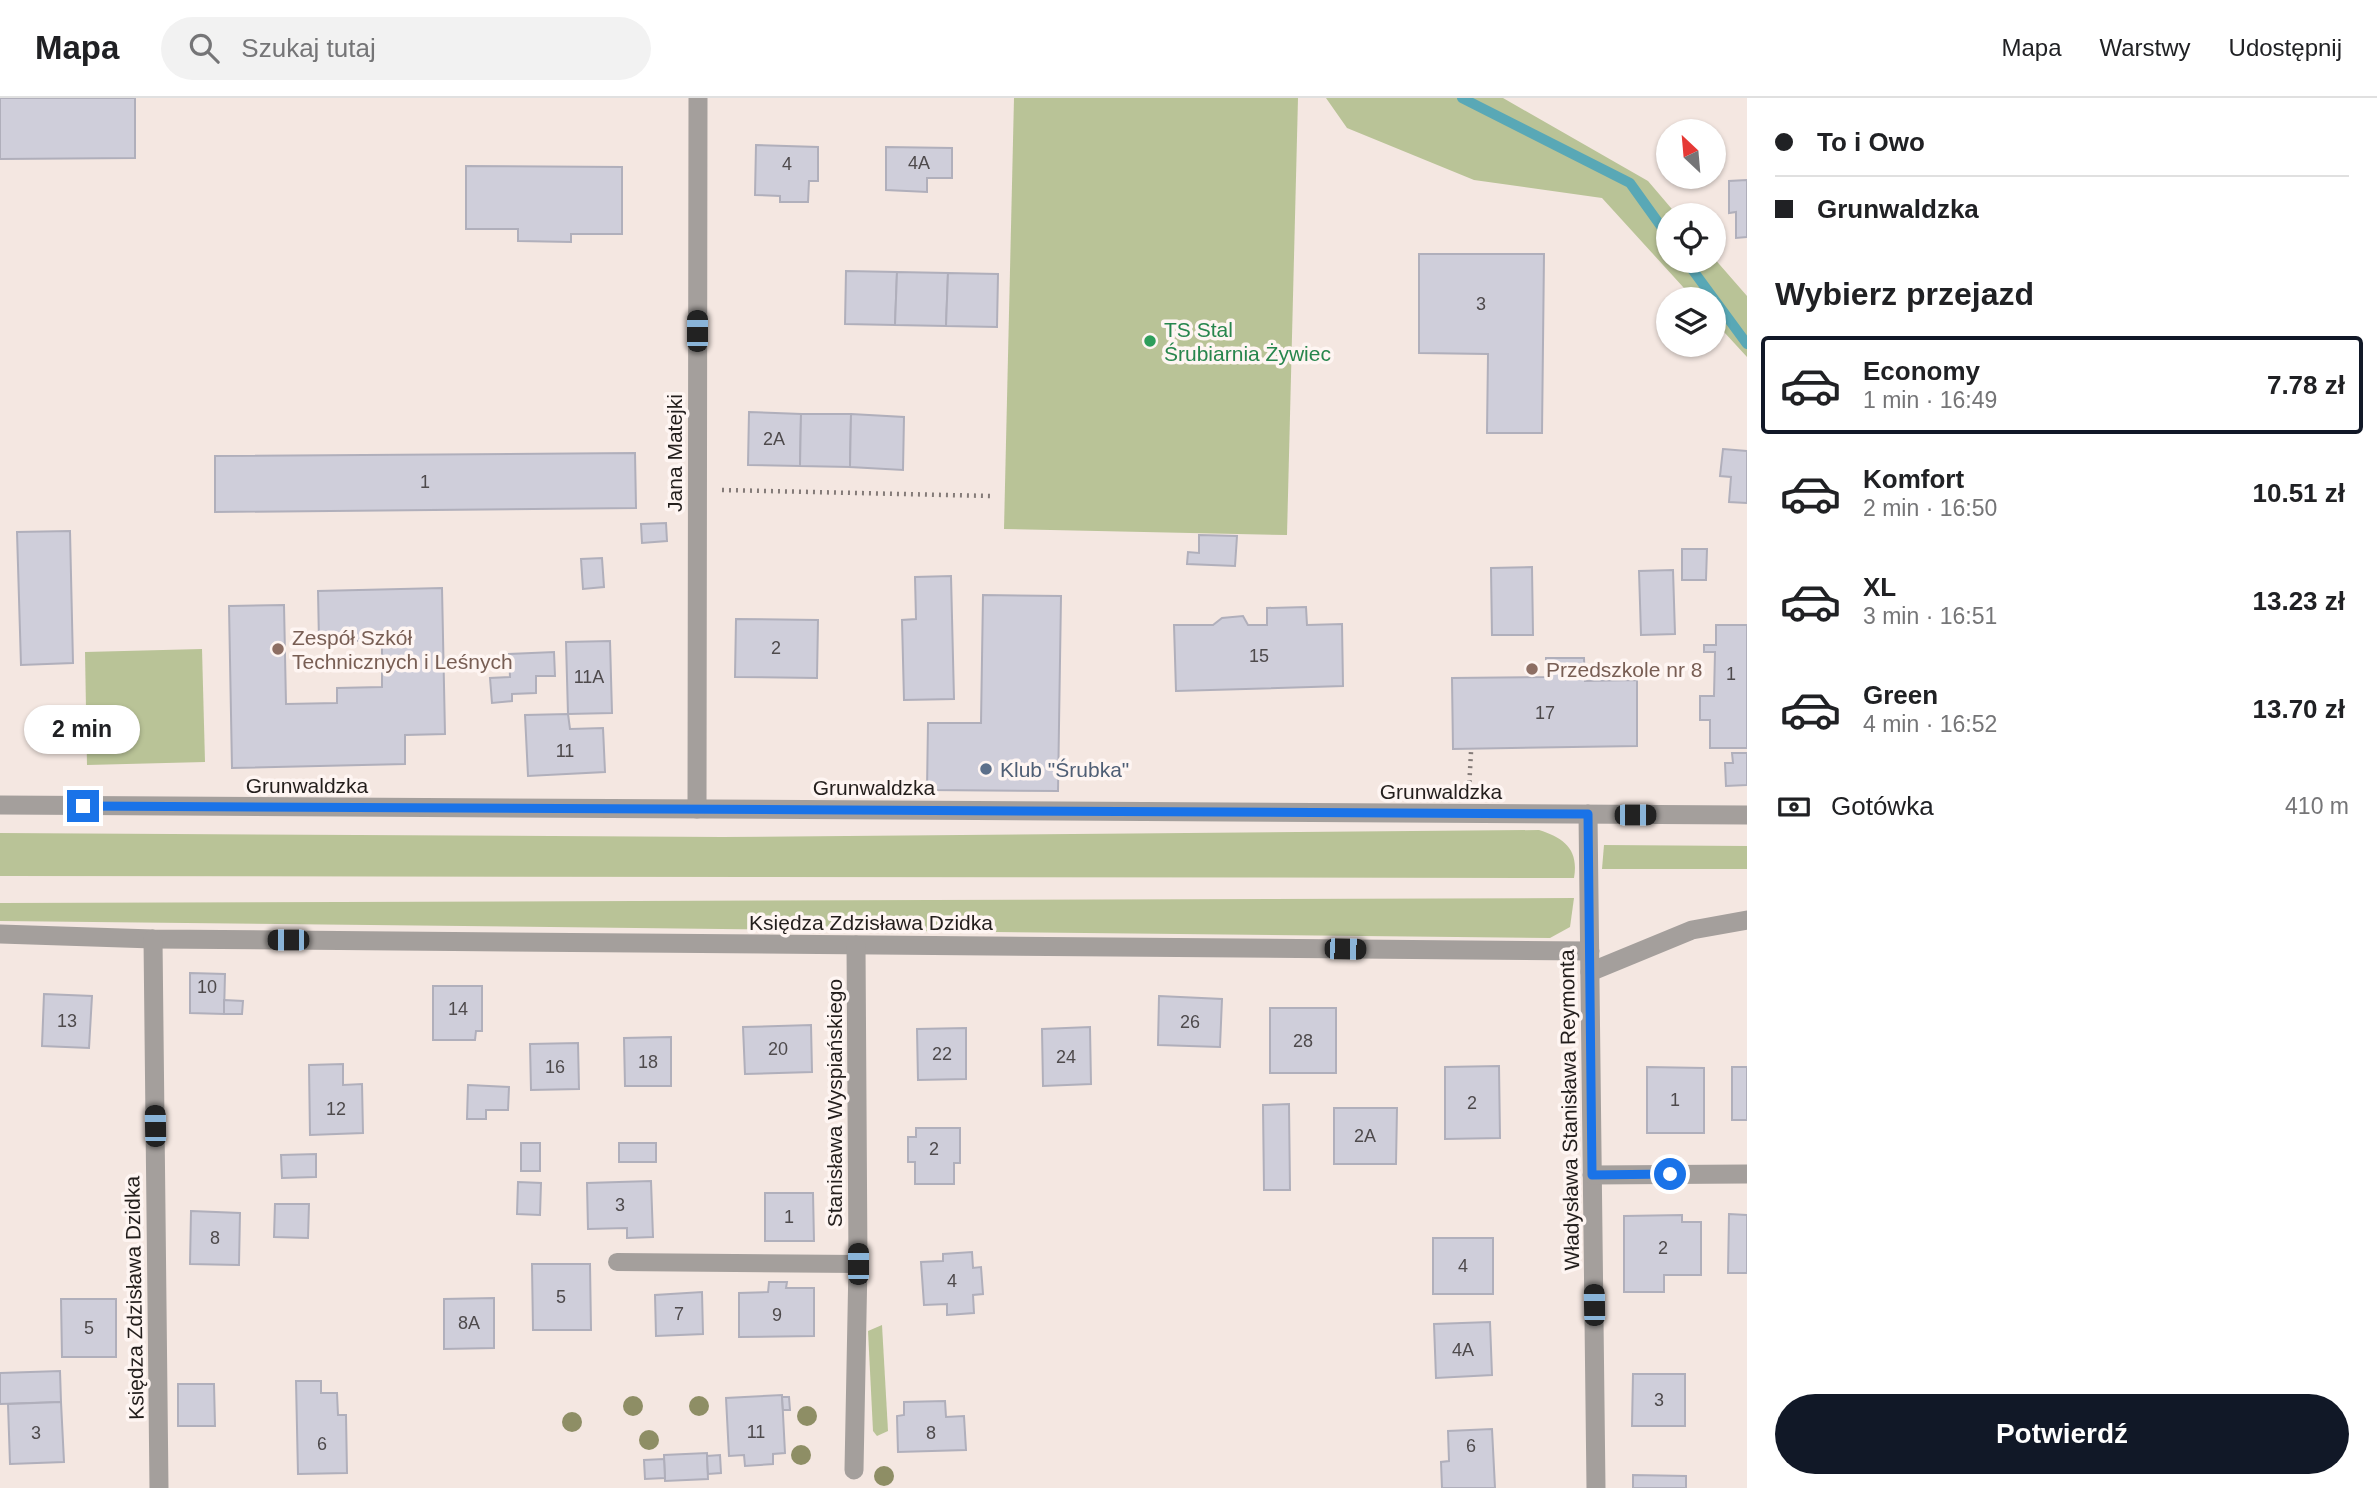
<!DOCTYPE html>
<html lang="pl">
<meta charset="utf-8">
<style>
:root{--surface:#fff;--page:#f2f2f2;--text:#202124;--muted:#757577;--line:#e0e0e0;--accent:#111827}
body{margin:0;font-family:Arial,sans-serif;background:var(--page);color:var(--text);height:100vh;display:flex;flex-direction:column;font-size:26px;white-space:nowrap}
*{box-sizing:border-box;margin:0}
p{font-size:23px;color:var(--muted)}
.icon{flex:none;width:38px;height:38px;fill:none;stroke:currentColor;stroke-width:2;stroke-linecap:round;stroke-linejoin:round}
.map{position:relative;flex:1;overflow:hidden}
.panel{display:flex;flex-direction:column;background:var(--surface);width:630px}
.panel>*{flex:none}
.guide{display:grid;align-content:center;height:154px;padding:0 28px;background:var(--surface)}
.needle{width:46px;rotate:334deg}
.controls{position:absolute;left:1656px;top:21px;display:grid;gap:14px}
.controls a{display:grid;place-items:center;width:70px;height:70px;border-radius:50%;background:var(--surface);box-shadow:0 2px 5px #0004;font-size:35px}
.end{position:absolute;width:32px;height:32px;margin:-16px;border:9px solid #1a73e8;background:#fff;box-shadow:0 0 0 4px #fff}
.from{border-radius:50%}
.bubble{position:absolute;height:49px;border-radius:24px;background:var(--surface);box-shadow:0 2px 5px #0004;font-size:23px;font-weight:800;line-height:49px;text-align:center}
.car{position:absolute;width:21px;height:42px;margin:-21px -10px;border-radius:9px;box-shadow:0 0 5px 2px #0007;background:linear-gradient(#222 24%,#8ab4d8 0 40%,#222 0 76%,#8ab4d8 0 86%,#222 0)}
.guide b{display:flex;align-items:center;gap:24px;height:66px;font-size:26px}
.guide b+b{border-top:2px solid var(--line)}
.guide i{width:18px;height:18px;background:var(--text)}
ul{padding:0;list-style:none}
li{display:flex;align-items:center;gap:21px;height:98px;margin:0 14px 10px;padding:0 14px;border:4px solid transparent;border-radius:7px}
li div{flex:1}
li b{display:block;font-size:26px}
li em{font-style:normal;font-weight:800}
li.current{border-color:var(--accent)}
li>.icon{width:63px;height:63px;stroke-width:1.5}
h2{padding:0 28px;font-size:32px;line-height:84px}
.pay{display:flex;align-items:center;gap:18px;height:77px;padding:0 28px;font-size:26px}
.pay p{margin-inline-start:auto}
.action{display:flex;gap:14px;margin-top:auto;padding:14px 28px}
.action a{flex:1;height:80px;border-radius:42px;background:var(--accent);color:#fff;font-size:28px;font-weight:800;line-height:80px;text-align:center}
header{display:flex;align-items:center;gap:42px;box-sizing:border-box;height:98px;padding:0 35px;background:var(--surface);border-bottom:2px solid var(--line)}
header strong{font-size:33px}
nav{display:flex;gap:38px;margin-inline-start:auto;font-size:24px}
.search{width:490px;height:63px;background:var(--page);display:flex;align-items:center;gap:18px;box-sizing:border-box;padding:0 24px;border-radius:38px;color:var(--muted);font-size:26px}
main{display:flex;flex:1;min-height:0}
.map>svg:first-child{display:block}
.green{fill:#b9c397}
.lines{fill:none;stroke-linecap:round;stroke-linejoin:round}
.stream{stroke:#59a8b6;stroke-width:10}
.building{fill:#cfceda;stroke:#b0afbb;stroke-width:2}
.path{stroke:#847b78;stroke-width:4.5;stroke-dasharray:2 5;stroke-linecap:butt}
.service{stroke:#a49f9c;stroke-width:18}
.minor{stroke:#a49f9c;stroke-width:19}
.tree{fill:#8e8e65}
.route{stroke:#1a73e8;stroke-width:9}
.leisure-dot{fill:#2e9e5b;stroke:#fef5f2;stroke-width:2.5}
.education-dot{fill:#8d6e63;stroke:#fef5f2;stroke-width:2.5}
.service-dot{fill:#5c6f8a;stroke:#fef5f2;stroke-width:2.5}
.labels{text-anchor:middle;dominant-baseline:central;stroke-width:7;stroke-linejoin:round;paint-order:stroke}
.number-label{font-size:18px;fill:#4e4a4c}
.leisure-label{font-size:21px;fill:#27864d;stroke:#fef5f2;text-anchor:start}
.street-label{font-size:21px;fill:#231e1c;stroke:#fef5f2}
.education-label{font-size:21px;fill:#785e54;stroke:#fef5f2;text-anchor:start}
.service-label{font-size:21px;fill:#4e5e75;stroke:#fef5f2;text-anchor:start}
</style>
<header>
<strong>Mapa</strong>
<div class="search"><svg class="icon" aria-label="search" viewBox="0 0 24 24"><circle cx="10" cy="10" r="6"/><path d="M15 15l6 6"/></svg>Szukaj tutaj</div>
<nav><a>Mapa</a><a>Warstwy</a><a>Udostępnij</a></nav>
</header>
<main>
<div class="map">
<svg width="1747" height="1390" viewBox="0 0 1747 1390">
<rect width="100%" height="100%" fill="#f4e7e1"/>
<!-- green -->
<g class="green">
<polygon points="1014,0 1298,0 1287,437 1004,431"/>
<polygon points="1326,0 1503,0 1648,83 1677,117 1668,117 1668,163 1713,163 1713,159 1747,198 1747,259 1713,222 1713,201 1694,201 1602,100 1474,82 1347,30"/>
<polygon points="202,551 205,664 87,667 85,554"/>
<path d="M 1539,732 C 1564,740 1579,751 1574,780 L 0,778 L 0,735 L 722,739 Z"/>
<polygon points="1604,747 1747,748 1747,771 1602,771"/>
<polygon points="1574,800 1570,829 1550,840 0,823 0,805"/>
<polygon points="882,1227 888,1333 877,1338 873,1333 868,1233"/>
</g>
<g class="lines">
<!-- stream -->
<g class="stream">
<polyline points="1462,0 1630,85 1668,138"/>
<polyline points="1686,163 1747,246"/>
</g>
</g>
<!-- building -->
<g class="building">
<polygon points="0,0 135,0 135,60 0,61"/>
<polygon points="756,47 818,49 818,83 809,83 808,104 780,104 780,98 755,97"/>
<polygon points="886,49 952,50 952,80 927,80 927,94 886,92"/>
<polygon points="466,68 622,69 622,136 571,136 571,144 518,143 518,131 466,131"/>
<polygon points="1747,82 1747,139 1736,140 1736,114 1729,115 1729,83"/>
<polygon points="1419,156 1544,156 1542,335 1487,335 1488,256 1419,255"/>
<polygon points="846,173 897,174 895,227 845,226"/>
<polygon points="897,174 948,175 946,228 895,227"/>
<polygon points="948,175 998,176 997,229 946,228"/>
<polygon points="749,314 801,316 800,368 748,367"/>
<polygon points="801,316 851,316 850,369 800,368"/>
<polygon points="851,316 904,319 903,372 850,369"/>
<polygon points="1723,351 1747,353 1747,405 1729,404 1731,379 1720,378"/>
<polygon points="635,355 636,410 215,414 215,358"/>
<polygon points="666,425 667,443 642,445 641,426"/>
<polygon points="70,433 73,565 21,567 17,434"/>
<polygon points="1199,437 1237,438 1235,468 1187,466 1188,454 1199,455"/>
<polygon points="1682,451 1707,451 1706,482 1682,482"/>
<polygon points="602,460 604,489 583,491 581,461"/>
<polygon points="1532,469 1533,537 1492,537 1491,470"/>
<polygon points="1673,472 1675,536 1641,537 1639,473"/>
<polygon points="951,478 954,601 904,602 902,522 916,521 915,479"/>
<polygon points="442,490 445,636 405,637 405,666 232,670 229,508 284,507 286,606 337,605 337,590 382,589 382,542 319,544 318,493"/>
<polygon points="983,497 1061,498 1058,693 927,692 928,625 981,625"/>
<polygon points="1306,509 1307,527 1342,526 1343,588 1176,593 1174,527 1213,527 1222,520 1243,518 1248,527 1267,527 1267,510"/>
<polygon points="736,521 818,522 817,580 735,579"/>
<polygon points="1716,527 1747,527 1747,650 1710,650 1710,622 1700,622 1700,598 1714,598 1715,554 1704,554 1704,547 1716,547"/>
<polygon points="610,543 612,615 568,616 566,544"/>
<polygon points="554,554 555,578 536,578 536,595 512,596 512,603 492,605 490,580 510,579 509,556"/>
<polygon points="1546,560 1584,560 1585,583 1637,582 1637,648 1453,651 1452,580 1546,579"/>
<polygon points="568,616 570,631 603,630 605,674 528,678 525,617"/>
<polygon points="1732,655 1747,655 1747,687 1726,688 1725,665 1733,665"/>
<polygon points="190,875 225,876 224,916 190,915"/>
<polygon points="433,888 482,888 482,933 476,933 475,942 433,942"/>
<polygon points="44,896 92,898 89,950 42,948"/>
<polygon points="1159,898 1222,901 1220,949 1158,947"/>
<polygon points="224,902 243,903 242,916 224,916"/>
<rect x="1270" y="910" width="66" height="65"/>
<polygon points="811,927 812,974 745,976 743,929"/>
<polygon points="1090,929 1091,986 1043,988 1042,931"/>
<polygon points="966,930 966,981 918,982 917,931"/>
<polygon points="671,939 671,988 625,988 624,940"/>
<polygon points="578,945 579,991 531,992 530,946"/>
<polygon points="343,966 343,987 362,986 363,1035 310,1037 309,967"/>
<polygon points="1499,968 1500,1040 1445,1041 1445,969"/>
<polygon points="1647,969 1704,970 1704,1035 1647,1035"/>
<rect x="1732" y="969" width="15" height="53"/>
<polygon points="468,987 509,989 508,1012 486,1012 486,1021 467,1021"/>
<polygon points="1289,1006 1290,1092 1264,1092 1263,1007"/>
<polygon points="1334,1010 1397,1010 1396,1066 1334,1066"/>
<polygon points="916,1030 960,1030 960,1065 954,1065 954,1086 915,1086 915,1064 908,1064 908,1039 916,1039"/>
<rect x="521" y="1045" width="19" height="28"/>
<rect x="619" y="1045" width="37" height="19"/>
<polygon points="316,1056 316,1079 282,1080 281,1057"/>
<polygon points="651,1083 653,1139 627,1140 627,1130 588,1131 587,1085"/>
<polygon points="518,1084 541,1085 540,1117 517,1116"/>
<polygon points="765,1095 813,1095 814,1143 765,1143"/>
<polygon points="275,1106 309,1106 308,1140 274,1139"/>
<polygon points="191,1113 240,1115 239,1167 190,1166"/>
<polygon points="1729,1116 1747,1117 1747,1175 1728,1175"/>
<polygon points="1682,1117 1682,1124 1701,1124 1701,1177 1664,1177 1664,1194 1624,1194 1624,1118"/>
<rect x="1433" y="1140" width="60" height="56"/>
<polygon points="972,1154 973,1170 981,1169 983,1196 973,1197 974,1215 947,1217 947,1206 924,1207 921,1164 943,1163 943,1156"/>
<polygon points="532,1166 590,1166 591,1232 533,1232"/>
<polygon points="769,1184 787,1184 786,1190 814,1190 814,1238 739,1239 739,1195 768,1194"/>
<polygon points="702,1194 703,1236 656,1238 655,1197"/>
<polygon points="494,1200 494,1250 444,1251 444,1201"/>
<polygon points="61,1201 116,1201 116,1259 62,1259"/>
<polygon points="1490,1224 1492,1277 1436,1280 1434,1226"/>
<polygon points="60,1273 61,1304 0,1306 0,1275"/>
<polygon points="1633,1276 1685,1276 1685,1328 1632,1328"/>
<polygon points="296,1283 321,1283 321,1295 337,1295 338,1317 346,1317 347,1375 298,1376"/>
<polygon points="178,1286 214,1286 215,1328 178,1328"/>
<polygon points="782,1297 785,1355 773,1356 773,1366 745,1368 744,1357 729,1358 726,1300"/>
<polygon points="782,1299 789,1299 790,1312 783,1312"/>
<polygon points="945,1303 946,1319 964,1318 966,1352 898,1354 897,1318 904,1317 904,1304"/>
<polygon points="61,1304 64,1364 10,1366 8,1306"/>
<polygon points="1492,1331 1495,1390 1442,1390 1441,1364 1449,1363 1448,1333"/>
<polygon points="707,1355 708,1381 665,1383 664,1357"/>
<polygon points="720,1357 721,1375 708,1376 707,1358"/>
<polygon points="664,1361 665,1380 645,1381 644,1362"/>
<polygon points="1633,1377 1686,1378 1686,1390 1633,1390"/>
</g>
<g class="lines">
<!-- path -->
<g class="path">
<polyline points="722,392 991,398"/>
<polyline points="1469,691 1471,654"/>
</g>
<!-- service -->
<polyline class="service" points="617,1164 858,1166"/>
<!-- minor -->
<g class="minor">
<polyline points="0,707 1747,717"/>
<polyline points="697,711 698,0"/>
<polyline points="1588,716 1596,1390"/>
<polyline points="0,836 153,841 1590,853"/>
<polyline points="153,841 159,1390"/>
<polyline points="1590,874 1692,832 1747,822"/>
<polyline points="1592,1077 1747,1076"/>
<polyline points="854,1372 858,1166 856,847"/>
</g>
</g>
<!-- trees -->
<g class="tree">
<circle cx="633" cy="1308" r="10"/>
<circle cx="699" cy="1308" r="10"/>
<circle cx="807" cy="1318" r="10"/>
<circle cx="572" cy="1324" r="10"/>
<circle cx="649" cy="1342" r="10"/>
<circle cx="801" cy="1357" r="10"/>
<circle cx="884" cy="1378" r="10"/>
</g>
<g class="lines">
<!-- route -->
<polyline class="route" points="83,708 1588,716 1592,1077 1670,1076"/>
</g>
<!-- markers -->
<circle class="leisure-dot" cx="1150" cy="243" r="7"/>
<g class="education-dot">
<circle cx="278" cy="551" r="7"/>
<circle cx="1532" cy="571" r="7"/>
</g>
<circle class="service-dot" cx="986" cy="671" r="7"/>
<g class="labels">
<!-- number labels -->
<g class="number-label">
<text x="919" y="65">4A</text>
<text x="787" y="66">4</text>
<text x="1481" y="206">3</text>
<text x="774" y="341">2A</text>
<text x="425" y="384">1</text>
<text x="776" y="550">2</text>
<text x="1259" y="558">15</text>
<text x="1731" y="576">1</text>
<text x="589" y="579">11A</text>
<text x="1545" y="615">17</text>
<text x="565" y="653">11</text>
<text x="207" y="889">10</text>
<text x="458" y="911">14</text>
<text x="67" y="923">13</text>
<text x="1190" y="924">26</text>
<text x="1303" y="943">28</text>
<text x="778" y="951">20</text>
<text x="942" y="956">22</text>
<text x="1066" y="959">24</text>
<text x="648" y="964">18</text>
<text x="555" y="969">16</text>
<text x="1675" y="1002">1</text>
<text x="1472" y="1005">2</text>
<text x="336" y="1011">12</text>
<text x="1365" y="1038">2A</text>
<text x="934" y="1051">2</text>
<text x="620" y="1107">3</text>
<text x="789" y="1119">1</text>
<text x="215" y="1140">8</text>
<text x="1663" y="1150">2</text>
<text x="1463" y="1168">4</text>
<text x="952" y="1183">4</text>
<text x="561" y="1199">5</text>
<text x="679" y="1216">7</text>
<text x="777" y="1217">9</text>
<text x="469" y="1225">8A</text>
<text x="89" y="1230">5</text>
<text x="1463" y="1252">4A</text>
<text x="1659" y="1302">3</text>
<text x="756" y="1334">11</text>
<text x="36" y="1335">3</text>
<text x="931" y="1335">8</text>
<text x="322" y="1346">6</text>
<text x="1471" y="1348">6</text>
</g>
<!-- leisure labels -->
<g class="leisure-label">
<text x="1164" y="231">TS Stal<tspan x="1164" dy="24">Śrubiarnia Żywiec</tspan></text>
</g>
<!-- street labels -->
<g class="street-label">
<text transform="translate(674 355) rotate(-90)">Jana Matejki</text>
<text x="307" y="687">Grunwaldzka</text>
<text x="874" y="689">Grunwaldzka</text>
<text x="1441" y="693">Grunwaldzka</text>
<text x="871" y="824">Księdza Zdzisława Dzidka</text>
<text transform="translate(834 1005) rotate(-90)">Stanisława Wyspiańskiego</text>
<text transform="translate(1569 1012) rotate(-91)">Władysława Stanisława Reymonta</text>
<text transform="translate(134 1200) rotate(-91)">Księdza Zdzisława Dzidka</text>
</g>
<!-- education labels -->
<g class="education-label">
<text x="292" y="539">Zespół Szkół<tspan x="292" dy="24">Technicznych i Leśnych</tspan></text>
<text x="1546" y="571">Przedszkole nr 8</text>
</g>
<!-- service labels -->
<g class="service-label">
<text x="1000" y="671">Klub "Śrubka"</text>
</g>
</g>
</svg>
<div class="controls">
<a><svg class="needle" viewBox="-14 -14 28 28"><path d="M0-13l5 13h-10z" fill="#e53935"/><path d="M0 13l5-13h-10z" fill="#757577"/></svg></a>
<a><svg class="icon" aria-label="locate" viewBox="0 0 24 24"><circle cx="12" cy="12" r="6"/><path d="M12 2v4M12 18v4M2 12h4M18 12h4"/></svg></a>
<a><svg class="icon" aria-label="layers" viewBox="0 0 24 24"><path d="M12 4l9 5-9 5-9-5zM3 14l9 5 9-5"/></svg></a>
</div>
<i class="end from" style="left:1670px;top:1076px"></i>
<i class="end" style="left:83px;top:708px"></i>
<div class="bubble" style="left:24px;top:607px;width:116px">2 min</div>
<i class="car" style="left:697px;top:233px;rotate:0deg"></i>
<i class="car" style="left:1635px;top:717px;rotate:90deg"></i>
<i class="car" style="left:288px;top:842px;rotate:270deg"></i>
<i class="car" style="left:1345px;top:851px;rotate:91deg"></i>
<i class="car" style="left:155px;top:1028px;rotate:359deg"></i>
<i class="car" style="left:858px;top:1166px;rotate:0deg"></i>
<i class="car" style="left:1594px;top:1207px;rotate:359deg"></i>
</div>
<section class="panel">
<div class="guide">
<b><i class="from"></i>To i Owo</b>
<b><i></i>Grunwaldzka</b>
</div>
<h2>Wybierz przejazd</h2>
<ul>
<li class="current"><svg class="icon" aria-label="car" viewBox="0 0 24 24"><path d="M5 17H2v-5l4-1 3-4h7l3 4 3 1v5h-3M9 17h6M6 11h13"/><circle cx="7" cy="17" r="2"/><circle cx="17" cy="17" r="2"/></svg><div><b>Economy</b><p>1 min · 16:49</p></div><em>7.78 zł</em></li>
<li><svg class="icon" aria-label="car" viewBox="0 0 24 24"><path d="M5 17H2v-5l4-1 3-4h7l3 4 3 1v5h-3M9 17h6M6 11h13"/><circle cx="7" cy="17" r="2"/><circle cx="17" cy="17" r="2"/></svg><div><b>Komfort</b><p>2 min · 16:50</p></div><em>10.51 zł</em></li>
<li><svg class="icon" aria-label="car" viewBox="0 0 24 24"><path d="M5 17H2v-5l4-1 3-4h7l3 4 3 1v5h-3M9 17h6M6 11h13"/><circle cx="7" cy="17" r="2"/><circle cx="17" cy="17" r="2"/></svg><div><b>XL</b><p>3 min · 16:51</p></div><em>13.23 zł</em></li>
<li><svg class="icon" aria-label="car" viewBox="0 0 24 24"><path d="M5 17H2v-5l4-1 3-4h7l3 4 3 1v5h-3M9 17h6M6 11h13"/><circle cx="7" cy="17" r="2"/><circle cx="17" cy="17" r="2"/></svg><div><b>Green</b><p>4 min · 16:52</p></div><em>13.70 zł</em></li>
</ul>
<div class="pay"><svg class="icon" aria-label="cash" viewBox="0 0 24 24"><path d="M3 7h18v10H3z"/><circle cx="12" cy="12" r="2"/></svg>Gotówka<p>410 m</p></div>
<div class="action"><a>Potwierdź</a></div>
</section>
</main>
